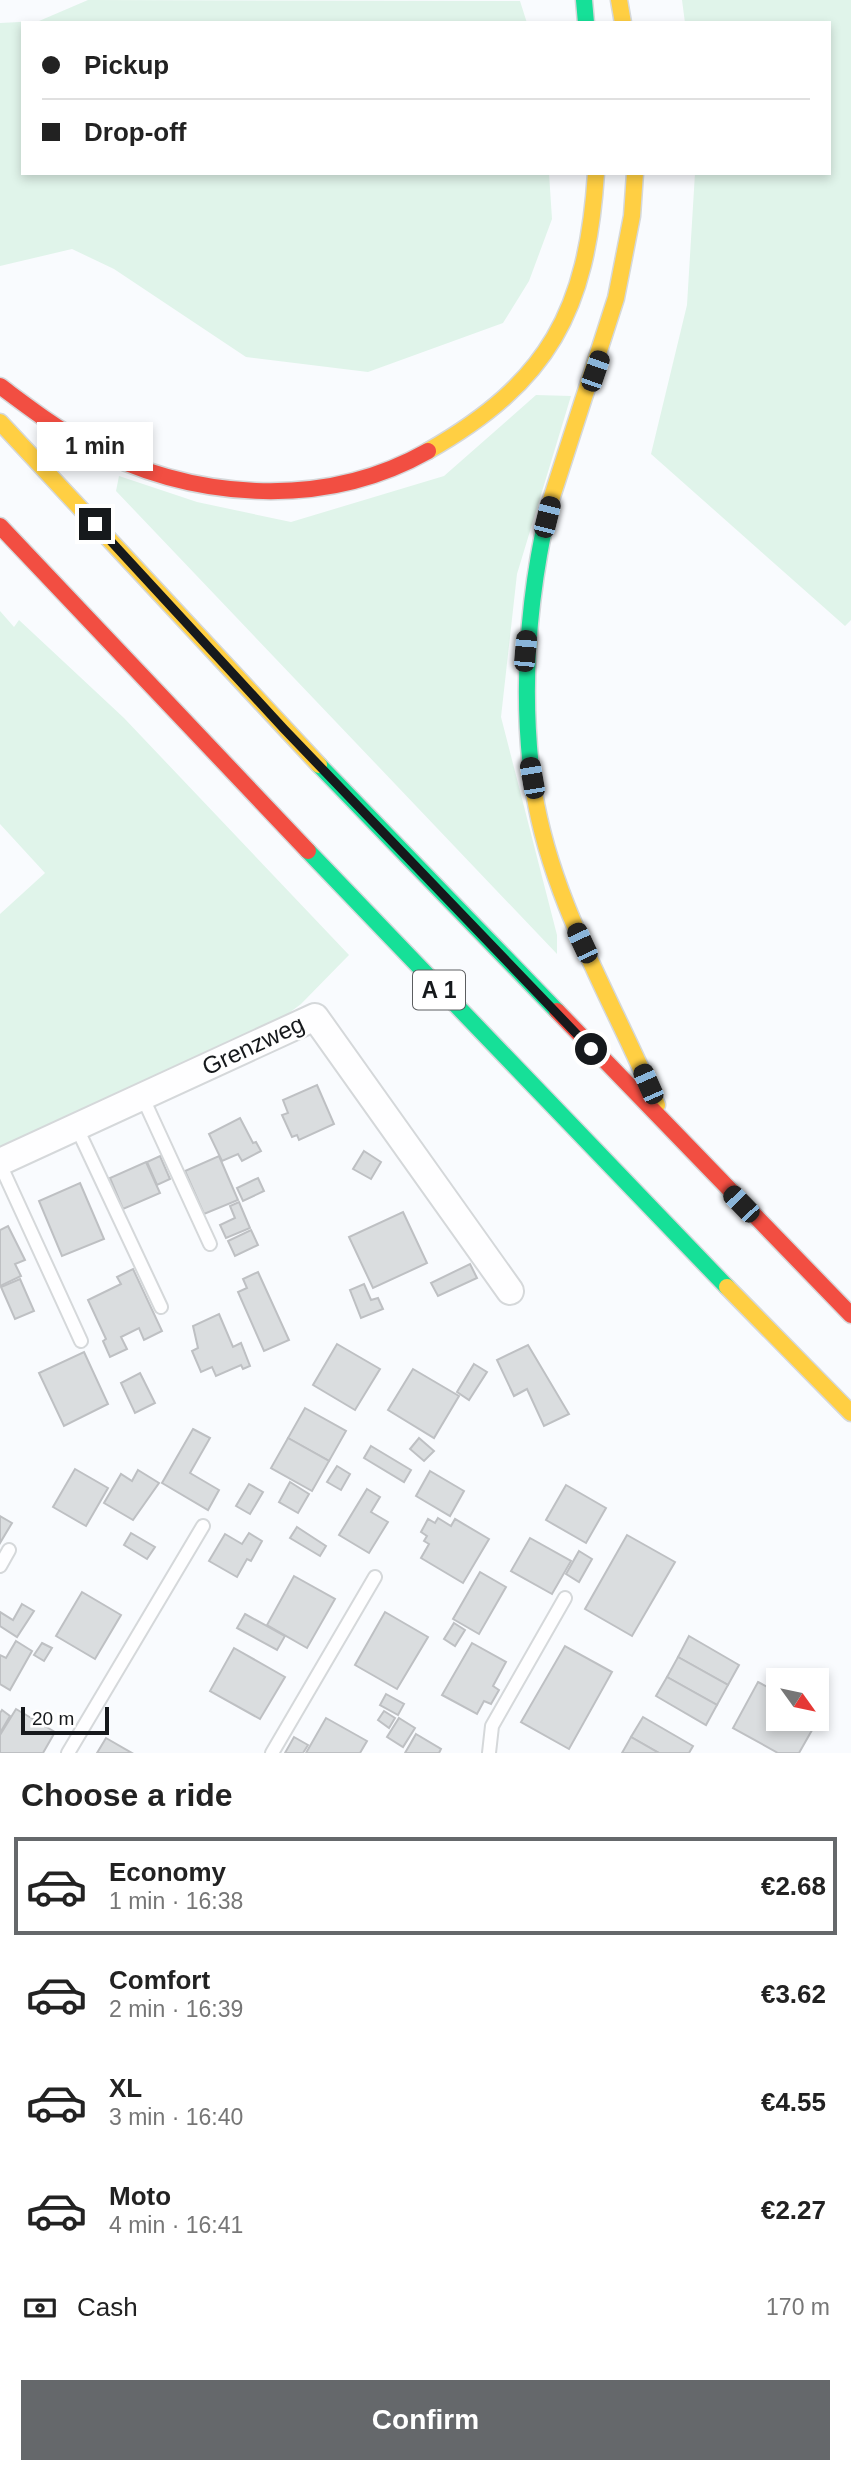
<!DOCTYPE html>
<meta charset="utf-8">
<style>
:root{--surface:#fff;--page:#f2f2f2;--text:#222;--muted:#767676;--line:#e0e0e0;--accent:#65686b}
body{margin:0;font-family:Helvetica,sans-serif;background:var(--page);color:var(--text);height:100vh;display:flex;flex-direction:column;font-size:26px;white-space:nowrap}
*{box-sizing:border-box;margin:0}
p{font-size:23px;color:var(--muted)}
.icon{flex:none;width:38px;height:38px;fill:none;stroke:currentColor;stroke-width:2;stroke-linecap:round;stroke-linejoin:round}
.map{position:relative;height:1753px;overflow:hidden}
.details{display:flex;flex-direction:column;background:var(--surface);flex:1}
.details>*{flex:none}
.top-card{position:absolute;left:21px;top:21px;width:810px;height:154px;border-radius:0px;box-shadow:0 4px 10px #0003;display:grid;align-content:center;height:154px;padding:0 21px;background:var(--surface)}
.needle{width:46px;rotate:123deg}
.tools{position:absolute;left:766px;top:1668px;display:grid;gap:14px}
.tools a{display:grid;place-items:center;width:63px;height:63px;border-radius:0px;background:var(--surface);box-shadow:0 4px 10px #0003;font-size:35px}
.scale{position:absolute;left:21px;bottom:18px;width:88px;box-sizing:border-box;padding-left:7px;border:4px solid #16191c;border-top:0;font-size:19px;line-height:24px;white-space:nowrap;color:#16191c;-webkit-text-stroke:5px #fff;paint-order:stroke}
.end{position:absolute;width:32px;height:32px;margin:-16px;border:9px solid #16191c;background:#fff;box-shadow:0 0 0 4px #fff}
.from{border-radius:50%}
.bubble{position:absolute;height:49px;border-radius:0px;background:var(--surface);box-shadow:0 4px 10px #0003;font-size:23px;font-weight:600;line-height:49px;text-align:center}
.car{position:absolute;width:21px;height:42px;margin:-21px -10px;border-radius:9px;box-shadow:0 0 5px 2px #0007;background:linear-gradient(#222 24%,#8ab4d8 0 40%,#222 0 76%,#8ab4d8 0 86%,#222 0)}
.top-card b{display:flex;align-items:center;gap:24px;height:66px;font-size:26px}
.top-card b+b{border-top:2px solid var(--line)}
.top-card i{width:18px;height:18px;background:var(--text)}
ul{padding:0;list-style:none}
li{display:flex;align-items:center;gap:21px;height:98px;margin:0 14px 10px;padding:0 7px;border:4px solid transparent;border-radius:0px}
li div{flex:1}
li b{display:block;font-size:26px}
li em{font-style:normal;font-weight:600}
li.active{border-color:var(--accent)}
li>.icon{width:63px;height:63px;stroke-width:1.5}
h2{padding:0 21px;font-size:32px;line-height:84px}
.pay{display:flex;align-items:center;gap:18px;height:77px;padding:0 21px;font-size:26px}
.pay p{margin-inline-start:auto}
.primary-button{display:flex;gap:14px;margin-top:auto;padding:14px 21px}
.primary-button a{flex:1;height:80px;border-radius:0px;background:var(--accent);color:#fff;font-size:28px;font-weight:600;line-height:80px;text-align:center}
.map>svg:first-child{display:block}
.green{fill:#e0f4ea}
.building{fill:#dadddf;stroke:#bec0c3;stroke-width:2}
.lines{fill:none;stroke-linecap:round;stroke-linejoin:round}
.lane-casing{stroke:#d5d8da;stroke-width:16}
.street-casing{stroke:#d5d8da;stroke-width:30}
.fast-casing{stroke:#d5d8da;stroke-width:19}
.slow-casing{stroke:#d5d8da;stroke-width:19}
.jam-casing{stroke:#d5d8da;stroke-width:19}
.lane{stroke:#fefeff;stroke-width:12}
.street{stroke:#fefeff;stroke-width:26}
.fast{stroke:#16e098;stroke-width:16}
.slow{stroke:#ffcf43;stroke-width:16}
.jam{stroke:#f24e42;stroke-width:16}
.route{stroke:#16191c;stroke-width:9}
.labels{text-anchor:middle;dominant-baseline:central;stroke-width:5;stroke-linejoin:round;paint-order:stroke}
.shield{fill:#fff;stroke:#5c5e60;stroke-width:2}
.shield-label{font-size:23px;font-weight:bold;fill:#16191c}
.street-label{font-size:24px;fill:#16191c;stroke:#fff}
</style>
<div class="map">
<svg width="851" height="1753" viewBox="0 0 851 1753">
<rect width="100%" height="100%" fill="#f9fbfe"/>
<!-- green -->
<g class="green">
<polygon points="88,0 520,1 527,23 23,23 23,173 549,173 552,219 529,281 503,323 368,372 246,357 114,269 72,249 0,266 0,23 39,21"/>
<polygon points="682,0 851,0 851,620 845,626 651,454 687,305 695,173 830,173 830,23 685,23"/>
<polygon points="536,395 571,396 517,574 501,717 557,935 557,954 116,491 119,476 197,502 291,522 444,476"/>
<polygon points="0,611 14,627 19,620 124,718 349,955 301,1004 281,1019 0,1152 0,914 45,873 0,824"/>
</g>
<!-- building -->
<g class="building">
<polygon points="317,1085 334,1124 299,1140 297,1135 292,1137 282,1115 288,1113 283,1100"/>
<polygon points="240,1118 253,1143 256,1142 261,1151 242,1161 238,1154 222,1161 209,1134"/>
<polygon points="364,1151 381,1162 371,1179 353,1169"/>
<polygon points="160,1156 170,1179 157,1185 147,1162"/>
<polygon points="219,1156 238,1200 204,1214 185,1171"/>
<polygon points="146,1162 160,1193 123,1209 110,1178"/>
<polygon points="258,1178 264,1191 243,1201 237,1188"/>
<polygon points="80,1183 104,1239 62,1256 39,1201"/>
<polygon points="239,1202 250,1228 226,1238 220,1225 235,1218 230,1206"/>
<polygon points="403,1212 427,1263 373,1288 349,1237"/>
<polygon points="8,1226 25,1260 15,1264 21,1276 0,1286 0,1230"/>
<polygon points="251,1230 258,1245 235,1256 228,1241"/>
<polygon points="470,1264 477,1278 438,1296 431,1283"/>
<polygon points="133,1269 162,1331 144,1340 139,1328 121,1337 127,1349 110,1357 103,1341 106,1339 88,1300 121,1284 117,1277"/>
<polygon points="258,1272 289,1340 264,1351 238,1292 247,1288 243,1279"/>
<polygon points="20,1279 34,1311 15,1319 1,1287"/>
<polygon points="364,1284 371,1300 378,1298 383,1309 361,1318 350,1290"/>
<polygon points="219,1314 233,1347 241,1343 250,1366 243,1369 241,1365 216,1376 212,1367 201,1372 192,1351 198,1348 193,1326"/>
<polygon points="337,1344 380,1369 355,1410 313,1385"/>
<polygon points="528,1345 569,1414 544,1426 527,1389 514,1396 497,1360"/>
<polygon points="84,1352 108,1404 64,1426 39,1373"/>
<polygon points="474,1364 487,1372 469,1400 457,1392"/>
<polygon points="413,1369 459,1396 434,1438 388,1410"/>
<polygon points="140,1373 155,1403 135,1413 121,1383"/>
<polygon points="305,1408 346,1431 329,1461 288,1438"/>
<polygon points="193,1429 210,1438 190,1473 219,1490 208,1510 162,1483"/>
<polygon points="288,1438 329,1461 312,1491 271,1468"/>
<polygon points="419,1438 434,1451 424,1461 410,1449"/>
<polygon points="371,1446 411,1470 404,1482 364,1458"/>
<polygon points="337,1466 350,1474 341,1490 327,1482"/>
<polygon points="75,1469 108,1488 86,1526 53,1507"/>
<polygon points="138,1470 159,1483 133,1520 104,1503 121,1474 132,1481"/>
<polygon points="430,1471 464,1491 450,1516 416,1496"/>
<polygon points="290,1482 309,1494 298,1513 279,1502"/>
<polygon points="249,1484 263,1492 250,1514 236,1506"/>
<polygon points="566,1485 606,1508 586,1543 546,1520"/>
<polygon points="367,1489 380,1497 371,1512 388,1522 369,1553 339,1535"/>
<polygon points="0,1516 12,1523 0,1543"/>
<polygon points="438,1518 451,1526 455,1519 489,1539 463,1583 421,1558 429,1544 424,1541 427,1536 421,1532 428,1519 435,1523"/>
<polygon points="297,1527 326,1546 320,1556 290,1538"/>
<polygon points="131,1533 155,1547 147,1559 124,1545"/>
<polygon points="249,1533 262,1541 251,1561 247,1559 237,1577 209,1561 225,1534 242,1544"/>
<polygon points="627,1535 675,1562 632,1636 585,1609"/>
<polygon points="530,1538 571,1561 552,1594 511,1571"/>
<polygon points="579,1551 592,1559 579,1582 566,1574"/>
<polygon points="480,1572 506,1587 479,1634 453,1619"/>
<polygon points="294,1576 335,1599 307,1648 267,1625"/>
<polygon points="82,1592 121,1615 95,1659 56,1636"/>
<polygon points="22,1604 34,1611 17,1637 0,1626 0,1612 13,1620"/>
<polygon points="385,1612 428,1637 397,1689 355,1665"/>
<polygon points="245,1614 285,1636 277,1650 237,1628"/>
<polygon points="454,1623 465,1630 455,1646 444,1639"/>
<polygon points="689,1636 739,1665 728,1685 678,1657"/>
<polygon points="16,1641 32,1651 10,1690 0,1684 0,1655 6,1658"/>
<polygon points="42,1643 52,1648 44,1661 34,1655"/>
<polygon points="472,1643 506,1662 493,1686 499,1690 491,1704 484,1701 477,1714 442,1695"/>
<polygon points="565,1646 612,1672 569,1749 521,1722"/>
<polygon points="234,1648 285,1677 260,1719 210,1691"/>
<polygon points="678,1657 728,1685 717,1705 667,1677"/>
<polygon points="667,1677 717,1705 706,1725 656,1696"/>
<polygon points="758,1682 779,1693 779,1718 820,1716 799,1753 778,1753 733,1728"/>
<polygon points="386,1694 404,1704 398,1715 380,1705"/>
<polygon points="16,1709 55,1732 43,1753 0,1753 0,1735"/>
<polygon points="2,1710 10,1716 0,1733 0,1713"/>
<polygon points="384,1711 395,1718 389,1728 378,1720"/>
<polygon points="643,1717 693,1746 689,1753 659,1753 631,1737"/>
<polygon points="326,1718 367,1741 360,1753 306,1753"/>
<polygon points="399,1718 415,1728 403,1747 387,1737"/>
<polygon points="416,1734 441,1749 439,1753 405,1753"/>
<polygon points="294,1737 308,1745 303,1753 285,1753"/>
<polygon points="631,1737 659,1753 622,1753"/>
<polygon points="106,1738 132,1753 97,1753"/>
</g>
<g class="lines">
<defs>
<g id="lane">
<polyline points="142,1096 210,1244"/>
<polyline points="76,1126 161,1307"/>
<polyline points="0,1164 81,1341"/>
<polyline points="0,1566 9,1550"/>
<polyline points="68,1753 203,1526"/>
<polyline points="272,1753 375,1577"/>
<polyline points="489,1753 492,1726 565,1598"/>
</g>
<polyline id="street" points="0,1162 315,1017 510,1291"/>
<g id="fast">
<polyline points="584,0 586,23"/>
<polyline points="319,765 557,1011"/>
<path d="M 534,792 C 520,695 527,601 549,506"/>
<polyline points="308,851 727,1287"/>
</g>
<g id="slow">
<polyline points="619,0 623,23"/>
<polyline points="0,422 319,765"/>
<path d="M 428,451 C 549,382 587,311 596,173"/>
<polyline points="549,506 616,298 632,216 635,173"/>
<path d="M 534,792 C 552,904 614,1002 657,1105"/>
<polyline points="727,1287 851,1413"/>
</g>
<g id="jam">
<path d="M 0,386 C 27,406 54,427 84,443 C 189,500 322,511 428,451"/>
<polyline points="0,526 308,851"/>
<polyline points="557,1011 851,1315"/>
</g>
</defs>
<!-- lane casing -->
<use href="#lane" class="lane-casing"/>
<!-- street casing -->
<use href="#street" class="street-casing"/>
<!-- fast casing -->
<use href="#fast" class="fast-casing"/>
<!-- slow casing -->
<use href="#slow" class="slow-casing"/>
<!-- jam casing -->
<use href="#jam" class="jam-casing"/>
<!-- lane -->
<use href="#lane" class="lane"/>
<!-- street -->
<use href="#street" class="street"/>
<!-- fast -->
<use href="#fast" class="fast"/>
<!-- slow -->
<use href="#slow" class="slow"/>
<!-- jam -->
<use href="#jam" class="jam"/>
</g>
<g class="lines">
<!-- route -->
<polyline class="route" points="95,524 284,729 591,1049"/>
</g>
<g class="labels">
<!-- shield labels -->
<rect class="shield" x="413" y="970.5" width="52" height="39" rx="5"/>
<g class="shield-label">
<text x="439" y="990">A 1</text>
</g>
<!-- street labels -->
<g class="street-label">
<text transform="translate(253 1045) rotate(-25)">Grenzweg</text>
</g>
</g>
</svg>
<div class="tools">
<a><svg class="needle" viewBox="-14 -14 28 28"><path d="M0-13l5 13h-10z" fill="#e53935"/><path d="M0 13l5-13h-10z" fill="#767676"/></svg></a>
</div>
<div class="scale">20 m</div>
<i class="end from" style="left:591px;top:1049px"></i>
<i class="end" style="left:95px;top:524px"></i>
<div class="bubble" style="left:37px;top:422px;width:116px">1 min</div>
<i class="car" style="left:595px;top:371px;rotate:19deg"></i>
<i class="car" style="left:547px;top:517px;rotate:14deg"></i>
<i class="car" style="left:525px;top:651px;rotate:5deg"></i>
<i class="car" style="left:532px;top:778px;rotate:350deg"></i>
<i class="car" style="left:582px;top:943px;rotate:335deg"></i>
<i class="car" style="left:648px;top:1084px;rotate:336deg"></i>
<i class="car" style="left:741px;top:1204px;rotate:316deg"></i>
<div class="top-card">
<b><i class="from"></i>Pickup</b>
<b><i></i>Drop-off</b>
</div>
</div>
<section class="details">
<h2>Choose a ride</h2>
<ul>
<li class="active"><svg class="icon" aria-label="car" viewBox="0 0 24 24"><path d="M5 17H2v-5l4-1 3-4h7l3 4 3 1v5h-3M9 17h6M6 11h13"/><circle cx="7" cy="17" r="2"/><circle cx="17" cy="17" r="2"/></svg><div><b>Economy</b><p>1 min · 16:38</p></div><em>€2.68</em></li>
<li><svg class="icon" aria-label="car" viewBox="0 0 24 24"><path d="M5 17H2v-5l4-1 3-4h7l3 4 3 1v5h-3M9 17h6M6 11h13"/><circle cx="7" cy="17" r="2"/><circle cx="17" cy="17" r="2"/></svg><div><b>Comfort</b><p>2 min · 16:39</p></div><em>€3.62</em></li>
<li><svg class="icon" aria-label="car" viewBox="0 0 24 24"><path d="M5 17H2v-5l4-1 3-4h7l3 4 3 1v5h-3M9 17h6M6 11h13"/><circle cx="7" cy="17" r="2"/><circle cx="17" cy="17" r="2"/></svg><div><b>XL</b><p>3 min · 16:40</p></div><em>€4.55</em></li>
<li><svg class="icon" aria-label="car" viewBox="0 0 24 24"><path d="M5 17H2v-5l4-1 3-4h7l3 4 3 1v5h-3M9 17h6M6 11h13"/><circle cx="7" cy="17" r="2"/><circle cx="17" cy="17" r="2"/></svg><div><b>Moto</b><p>4 min · 16:41</p></div><em>€2.27</em></li>
</ul>
<div class="pay"><svg class="icon" aria-label="cash" viewBox="0 0 24 24"><path d="M3 7h18v10H3z"/><circle cx="12" cy="12" r="2"/></svg>Cash<p>170 m</p></div>
<div class="primary-button"><a>Confirm</a></div>
</section>
